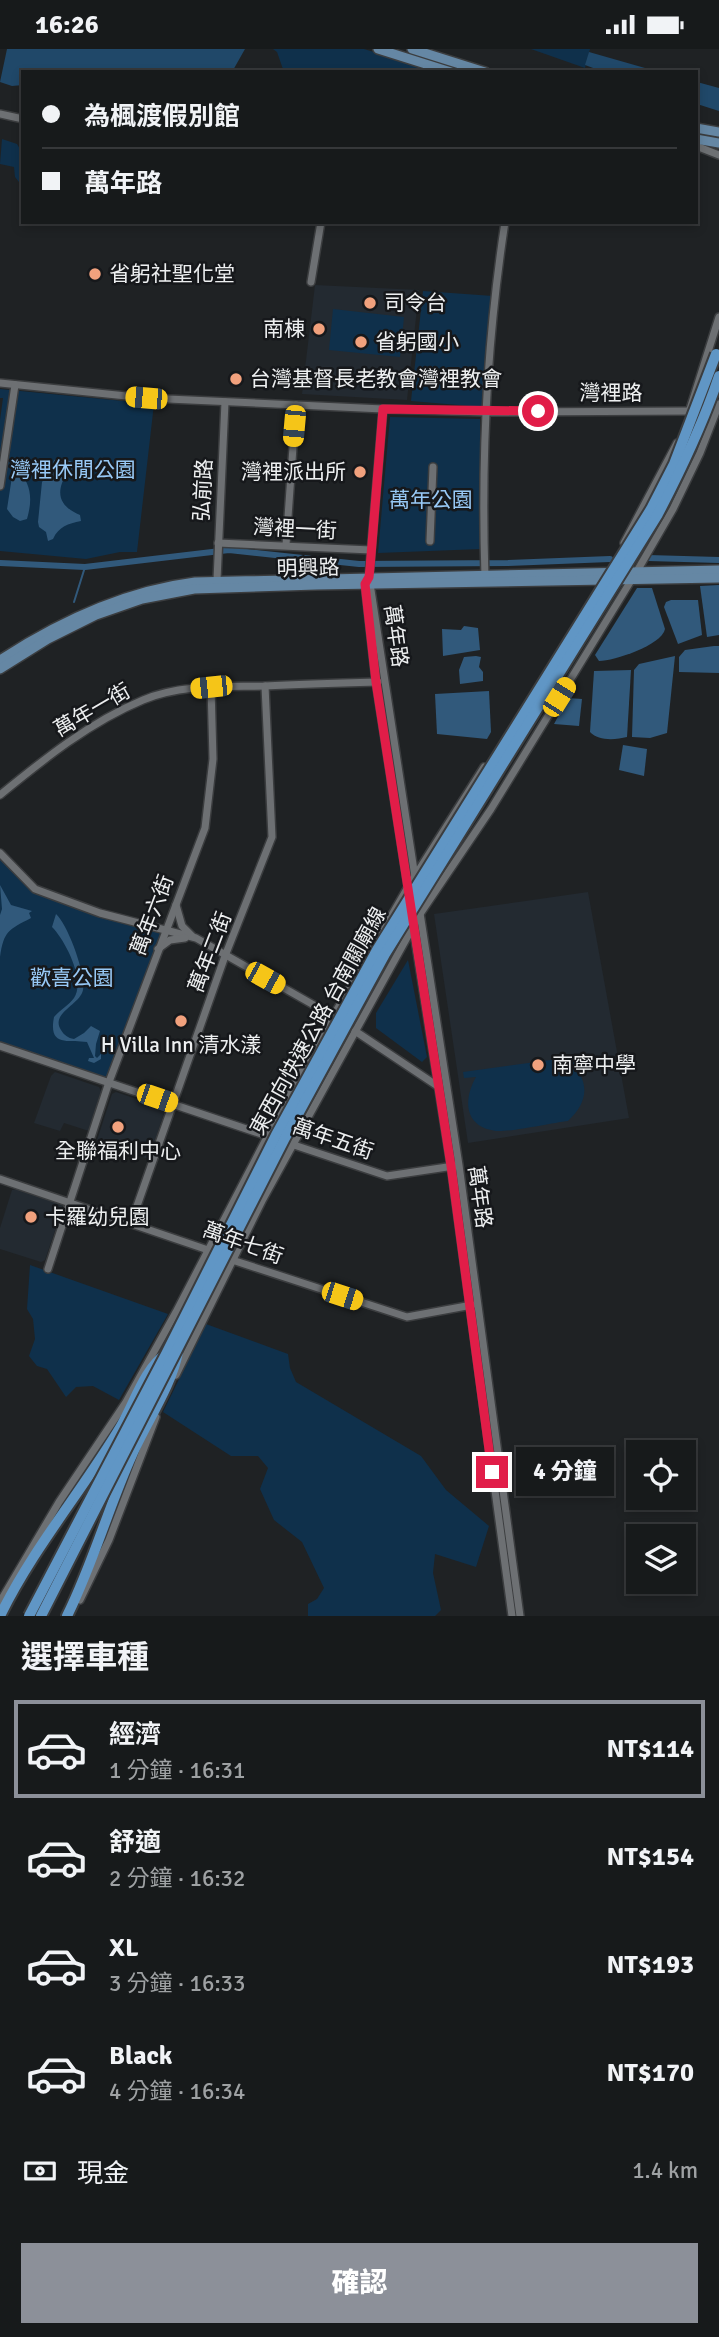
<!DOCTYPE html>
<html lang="zh-TW">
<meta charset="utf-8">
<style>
:root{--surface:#171a1b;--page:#202324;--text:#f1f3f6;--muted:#9ea1a3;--line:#36383a;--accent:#8c9099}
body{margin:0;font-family:Signika,"Noto Sans TC",sans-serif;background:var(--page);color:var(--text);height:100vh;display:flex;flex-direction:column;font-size:26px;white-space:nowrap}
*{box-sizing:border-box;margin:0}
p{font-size:23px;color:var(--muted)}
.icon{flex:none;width:38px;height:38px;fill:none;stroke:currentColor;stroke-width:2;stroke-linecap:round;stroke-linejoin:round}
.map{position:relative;height:1567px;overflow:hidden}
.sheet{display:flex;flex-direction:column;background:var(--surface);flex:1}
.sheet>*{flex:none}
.top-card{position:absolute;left:21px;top:21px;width:677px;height:154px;border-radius:0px;box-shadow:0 4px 10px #0003,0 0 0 2px var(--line);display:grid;align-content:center;height:154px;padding:0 21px;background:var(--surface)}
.buttons{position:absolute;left:626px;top:1391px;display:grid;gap:14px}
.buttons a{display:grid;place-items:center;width:70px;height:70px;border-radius:0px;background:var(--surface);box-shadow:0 4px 10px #0003,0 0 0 2px var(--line);font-size:35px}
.end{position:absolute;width:32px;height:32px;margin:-16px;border:9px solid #e11d48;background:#fff;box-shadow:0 0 0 4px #fff}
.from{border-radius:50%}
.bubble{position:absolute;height:49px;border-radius:0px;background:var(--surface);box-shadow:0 4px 10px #0003,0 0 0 2px var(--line);font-size:23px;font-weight:800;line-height:49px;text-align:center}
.car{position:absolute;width:21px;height:42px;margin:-21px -10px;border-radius:9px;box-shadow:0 0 5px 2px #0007;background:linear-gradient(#f5c518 24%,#345 0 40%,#f5c518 0 76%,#345 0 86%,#f5c518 0)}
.top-card b{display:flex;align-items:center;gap:24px;height:66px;font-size:26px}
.top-card b+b{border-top:2px solid var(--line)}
.top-card i{width:18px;height:18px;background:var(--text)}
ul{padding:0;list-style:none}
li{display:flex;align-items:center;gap:21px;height:98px;margin:0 14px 10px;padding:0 7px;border:4px solid transparent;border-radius:0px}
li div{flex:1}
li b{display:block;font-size:26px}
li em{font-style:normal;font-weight:800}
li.active{border-color:var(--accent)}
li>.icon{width:63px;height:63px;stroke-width:1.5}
h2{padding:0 21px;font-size:32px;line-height:84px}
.pay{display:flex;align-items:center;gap:18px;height:77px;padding:0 21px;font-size:26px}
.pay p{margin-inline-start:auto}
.button{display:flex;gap:14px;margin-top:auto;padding:14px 21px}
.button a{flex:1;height:80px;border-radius:0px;background:var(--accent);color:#fff;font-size:28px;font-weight:800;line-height:80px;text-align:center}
.status{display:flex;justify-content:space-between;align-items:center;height:49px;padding:0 35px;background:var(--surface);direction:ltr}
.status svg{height:19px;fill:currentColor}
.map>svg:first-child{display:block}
.built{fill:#232a31}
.green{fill:#0f304b}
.forest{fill:#204869}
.water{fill:#31597b}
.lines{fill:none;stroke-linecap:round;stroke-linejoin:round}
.stream{stroke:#31597b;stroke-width:2}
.canal{stroke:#31597b;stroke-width:6}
.minor-casing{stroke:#3b3d3f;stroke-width:10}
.major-casing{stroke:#3b3d3f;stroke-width:12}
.highway-casing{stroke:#3b3d3f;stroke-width:14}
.minor{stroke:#6d7073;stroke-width:7}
.major{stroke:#6587a4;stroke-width:9}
.highway{stroke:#6096c5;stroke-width:10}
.highway-bridge-casing{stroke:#3b3d3f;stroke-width:14;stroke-linecap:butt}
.highway-bridge{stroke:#6096c5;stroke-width:10}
.route{stroke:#e11d48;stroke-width:9}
.poi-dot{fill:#f1a17d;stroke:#16181b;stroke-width:2.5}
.labels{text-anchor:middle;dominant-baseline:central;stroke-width:5;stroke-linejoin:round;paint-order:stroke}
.poi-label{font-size:21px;fill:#edeff0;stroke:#16181b;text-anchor:start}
.street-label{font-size:21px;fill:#edeff0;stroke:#16181b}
.park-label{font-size:21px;fill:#98c9f6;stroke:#16181b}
</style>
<div class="status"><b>16:26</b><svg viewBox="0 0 49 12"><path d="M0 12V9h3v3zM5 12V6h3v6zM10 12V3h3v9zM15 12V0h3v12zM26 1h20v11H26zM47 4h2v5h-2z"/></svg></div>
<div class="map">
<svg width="719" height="1567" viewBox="0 0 719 1567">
<rect width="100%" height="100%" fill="#1f2224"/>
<!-- built -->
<g class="built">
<polygon points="315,236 419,241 407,351 302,345"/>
<polygon points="588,843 629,1069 468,1094 434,865"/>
<polygon points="55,1023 99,1038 102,1044 89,1082 64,1074 60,1082 34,1074 51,1027"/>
<polygon points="116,1043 163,1059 165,1061 149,1110 96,1094 112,1045"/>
<polygon points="17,1140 60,1154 63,1158 45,1211 41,1213 0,1200 0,1179 12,1141"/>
</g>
<!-- green -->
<g class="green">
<polygon points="273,0 364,0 439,23 284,23 277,3"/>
<polygon points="531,0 590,0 585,19"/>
<polygon points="2,90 17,95 23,105 23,138 15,128 14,118 0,115"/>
<polygon points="423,242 493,247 482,358 411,352"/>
<polygon points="333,260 404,268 400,308 329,301"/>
<polygon points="0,340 154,355 137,503 120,503 86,510 0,502 0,371 3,349 0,349"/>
<polygon points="390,368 480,370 481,500 378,504"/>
<polygon points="0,804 35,840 165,881 109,1033 0,997"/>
<polygon points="408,911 427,1008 422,1013 376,979 376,964"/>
<path d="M 580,1007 L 581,1017 L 575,1018 C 591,1038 585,1056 568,1072 C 551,1074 512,1083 496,1082 C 464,1078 463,1051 476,1028 L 464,1029 L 463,1023 Z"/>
<polygon points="30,1216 168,1265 119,1351 93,1337 76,1338 66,1348 47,1320 37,1317 29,1307 35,1290 33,1270 27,1260"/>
<polygon points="206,1275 288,1305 290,1319 296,1333 421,1407 446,1441 489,1477 476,1518 435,1505 433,1524 441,1561 435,1567 308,1567 308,1555 317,1550 324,1539 302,1493 274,1471 260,1440 268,1419 258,1407 231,1407 163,1363"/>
</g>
<!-- forest -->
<g class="forest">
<polygon points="7,0 245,0 232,23 23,23 23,36 12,37 0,33"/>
<polygon points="589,3 659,23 604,23 585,16"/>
<polygon points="697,33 719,39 719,62 697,55"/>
</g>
<!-- water -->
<g class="water">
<path d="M 15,408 L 18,410 L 17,419 C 31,435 33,449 27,470 L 20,472 L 13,468 L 7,460 Z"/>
<path d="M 63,409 L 74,414 C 73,423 65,426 62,434 C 56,451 66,460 80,466 L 81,472 C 68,475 59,477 53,490 L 48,492 L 46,483 L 39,478 L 38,473 L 42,433 L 51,421 L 54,411 Z"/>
<polygon points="719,536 719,586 707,588 700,537"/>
<path d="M 637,539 L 652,539 L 665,580 C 662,596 614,612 599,612 L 595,606 Z"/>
<polygon points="671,551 698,551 702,586 678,595 664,558 666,553"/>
<polygon points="464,577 478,579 480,601 443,607 442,580 461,581"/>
<polygon points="714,597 719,597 719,624 679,623 679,608 685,601"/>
<polygon points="476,607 481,608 479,618 483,623 483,632 460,635 459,621 464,608"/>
<polygon points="675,607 667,684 650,689 632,688 634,621 639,615"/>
<path d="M 631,621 L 627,688 C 615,691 598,692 590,683 L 594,622 Z"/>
<polygon points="489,642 491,683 487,690 437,685 435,645"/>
<polygon points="568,649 582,650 579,677 554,675"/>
<polygon points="623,696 647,700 644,727 619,721"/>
<path d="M 0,836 L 11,856 L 32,862 L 29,864 L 31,869 C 8,881 4,882 0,908 L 0,866 L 2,860 Z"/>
<path d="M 56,865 C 68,876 86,925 83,941 C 80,956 50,964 61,981 C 64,986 68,989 74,990 L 84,984 L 91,977 L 100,982 L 96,995 L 95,1007 L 97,1009 L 101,1005 L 101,1010 L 94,1014 L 88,1012 L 89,1009 L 94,1009 L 87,993 C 69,990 48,999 54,968 C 60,961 69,956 74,949 C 86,931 65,891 52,878 Z"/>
</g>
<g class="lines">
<!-- stream -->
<polyline class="stream" points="74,553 85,518"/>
<!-- canal -->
<g class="canal">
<polyline points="648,509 719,511"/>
<polyline points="0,514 85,518 229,501 359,515 508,514 610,510"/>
</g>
<defs>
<g id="minor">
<polyline points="0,65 23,70"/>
<polyline points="696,97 719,106"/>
<polyline points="311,233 321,173"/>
<polyline points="0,334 146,349 383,360 486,363 694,362"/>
<polyline points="383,360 369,528 415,828"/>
<polyline points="690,360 719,268"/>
<polyline points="0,437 15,336"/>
<polyline points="430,492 433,418"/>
<polyline points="218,494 371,501"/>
<polyline points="624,494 677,394"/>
<polyline points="286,496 296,356"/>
<path d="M 485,528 C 481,410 487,290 505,173"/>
<polyline points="217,531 225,353"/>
<polyline points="367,531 365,535 376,633 408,838"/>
<path d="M 0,746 C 44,710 90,673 143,651 C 181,635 225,638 265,637 C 303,635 340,634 378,633"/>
<polyline points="0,804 35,840 100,864 196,889 333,967"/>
<polyline points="176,856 182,877 192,887"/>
<polyline points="420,864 459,1116 520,1567"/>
<polyline points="413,877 451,1117 512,1567"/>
<polyline points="158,900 170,891 185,889"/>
<polyline points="355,982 439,1038"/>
<polyline points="0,997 273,1089"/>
<polyline points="291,1095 387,1127 454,1117"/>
<polyline points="0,1130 211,1202"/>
<polyline points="131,1174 225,907 272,788 265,637"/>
<polyline points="229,1210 407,1268 472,1256"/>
<polyline points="48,1220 109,1033 205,779 213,710 211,638"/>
<polyline points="176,1326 263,1150 420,865 491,760 640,517 673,460 700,404 719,355"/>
<polyline points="80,1551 109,1491 156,1368"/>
<polyline points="0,1553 59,1453 126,1353 176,1263 302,1021 408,838 484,718"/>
</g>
<g id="major">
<polyline points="378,0 451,23"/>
<polyline points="412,0 485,23"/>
<polyline points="696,79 719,83"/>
<polyline points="696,90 719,94"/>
<path d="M 0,611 C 60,572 124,542 195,533 L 719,521"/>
<polyline points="0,620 48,590 96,566 142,550 194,540 316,536 719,529"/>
</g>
<g id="highway">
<path d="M 0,1567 C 33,1499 83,1441 121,1377 C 135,1353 144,1320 166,1305"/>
<path d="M 67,1567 C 93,1515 108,1459 132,1406 C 146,1374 172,1336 178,1303"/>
</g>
</defs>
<!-- minor casing -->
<use href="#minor" class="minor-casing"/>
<!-- major casing -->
<use href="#major" class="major-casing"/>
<!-- highway casing -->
<use href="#highway" class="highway-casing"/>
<!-- minor -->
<use href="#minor" class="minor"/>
<!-- major -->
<use href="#major" class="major"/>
<!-- highway -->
<use href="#highway" class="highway"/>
<defs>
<g id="highway-bridge">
<polyline points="29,1567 166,1305 276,1086 377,901 651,460 674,415 716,305"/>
<path d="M 41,1567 L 285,1089 L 385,905 L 658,465 C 682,419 703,375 719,327"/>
</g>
</defs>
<!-- highway-bridge casing -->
<use href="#highway-bridge" class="highway-bridge-casing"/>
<!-- highway-bridge -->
<use href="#highway-bridge" class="highway-bridge"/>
</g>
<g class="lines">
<!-- route -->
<polyline class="route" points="492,1423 451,1117 376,633 365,535 369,528 370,519 383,360 538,362"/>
</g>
<!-- markers -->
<g class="poi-dot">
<circle cx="95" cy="225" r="7"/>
<circle cx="370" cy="254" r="7"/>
<circle cx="319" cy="280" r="7"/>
<circle cx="361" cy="293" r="7"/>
<circle cx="236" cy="330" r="7"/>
<circle cx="360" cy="423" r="7"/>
<circle cx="181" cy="972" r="7"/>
<circle cx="538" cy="1016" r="7"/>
<circle cx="118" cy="1078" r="7"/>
<circle cx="31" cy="1168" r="7"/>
</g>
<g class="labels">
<!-- poi labels -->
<g class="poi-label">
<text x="109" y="225">省躬社聖化堂</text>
<text x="384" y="254">司令台</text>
<text x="305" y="280" text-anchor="end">南棟</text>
<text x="375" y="293">省躬國小</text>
<text x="250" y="330">台灣基督長老教會灣裡教會</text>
<text x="346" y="423" text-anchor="end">灣裡派出所</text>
<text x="181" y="996" text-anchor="middle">H Villa Inn 清水漾</text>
<text x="552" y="1016">南寧中學</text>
<text x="118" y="1102" text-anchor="middle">全聯福利中心</text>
<text x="45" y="1168">卡羅幼兒園</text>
</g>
<!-- street labels -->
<g class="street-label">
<text x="611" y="344">灣裡路</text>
<text transform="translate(203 441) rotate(-87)">弘前路</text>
<text transform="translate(295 480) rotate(3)">灣裡一街</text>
<text transform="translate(308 519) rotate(-2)">明興路</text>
<text transform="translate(396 587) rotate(82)">萬年路</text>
<text transform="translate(92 661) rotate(-30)">萬年一街</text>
<text transform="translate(152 866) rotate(-69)">萬年六街</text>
<text transform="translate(210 903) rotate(-69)">萬年二街</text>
<text transform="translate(318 972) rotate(-61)">東西向快速公路 台南關廟線</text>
<text transform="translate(333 1090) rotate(19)">萬年五街</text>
<text transform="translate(480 1148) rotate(82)">萬年路</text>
<text transform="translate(243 1194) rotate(20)">萬年七街</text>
</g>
<!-- park labels -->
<g class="park-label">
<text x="73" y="421">灣裡休閒公園</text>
<text x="431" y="451">萬年公園</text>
<text x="72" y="929">歡喜公園</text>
</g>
</g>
</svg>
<div class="buttons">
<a><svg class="icon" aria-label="locate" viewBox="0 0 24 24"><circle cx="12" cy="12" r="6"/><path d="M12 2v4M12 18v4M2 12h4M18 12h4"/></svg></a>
<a><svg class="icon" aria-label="layers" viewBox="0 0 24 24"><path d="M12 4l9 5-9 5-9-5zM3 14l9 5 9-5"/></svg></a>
</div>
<i class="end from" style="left:538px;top:362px"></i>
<i class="end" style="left:492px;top:1423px"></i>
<div class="bubble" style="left:516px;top:1398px;width:98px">4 分鐘</div>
<i class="car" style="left:146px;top:349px;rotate:275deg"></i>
<i class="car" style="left:294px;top:377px;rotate:185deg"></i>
<i class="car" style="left:211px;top:638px;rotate:264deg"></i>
<i class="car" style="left:559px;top:648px;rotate:32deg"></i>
<i class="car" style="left:265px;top:929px;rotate:119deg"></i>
<i class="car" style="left:157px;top:1049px;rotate:109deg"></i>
<i class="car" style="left:342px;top:1247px;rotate:108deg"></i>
<div class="top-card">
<b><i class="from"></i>為楓渡假別館</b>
<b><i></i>萬年路</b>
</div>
</div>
<section class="sheet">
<h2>選擇車種</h2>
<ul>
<li class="active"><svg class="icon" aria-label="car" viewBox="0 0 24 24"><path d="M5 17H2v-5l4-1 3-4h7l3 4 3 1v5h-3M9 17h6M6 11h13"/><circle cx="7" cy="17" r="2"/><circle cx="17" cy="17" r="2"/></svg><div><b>經濟</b><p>1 分鐘 · 16:31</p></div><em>NT$114</em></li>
<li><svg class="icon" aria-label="car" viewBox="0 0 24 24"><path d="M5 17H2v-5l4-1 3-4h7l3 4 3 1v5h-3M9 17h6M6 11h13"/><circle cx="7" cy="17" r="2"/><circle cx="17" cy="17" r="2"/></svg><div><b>舒適</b><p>2 分鐘 · 16:32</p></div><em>NT$154</em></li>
<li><svg class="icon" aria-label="car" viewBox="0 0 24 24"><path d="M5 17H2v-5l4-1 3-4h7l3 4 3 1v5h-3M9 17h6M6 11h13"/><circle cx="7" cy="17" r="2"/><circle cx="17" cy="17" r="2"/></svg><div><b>XL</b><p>3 分鐘 · 16:33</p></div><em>NT$193</em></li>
<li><svg class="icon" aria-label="car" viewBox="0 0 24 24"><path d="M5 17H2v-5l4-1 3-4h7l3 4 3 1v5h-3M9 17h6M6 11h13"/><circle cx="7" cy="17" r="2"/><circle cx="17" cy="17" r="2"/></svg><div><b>Black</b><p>4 分鐘 · 16:34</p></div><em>NT$170</em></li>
</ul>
<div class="pay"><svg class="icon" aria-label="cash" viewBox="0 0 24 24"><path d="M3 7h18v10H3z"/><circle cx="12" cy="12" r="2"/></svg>現金<p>1.4 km</p></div>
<div class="button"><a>確認</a></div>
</section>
